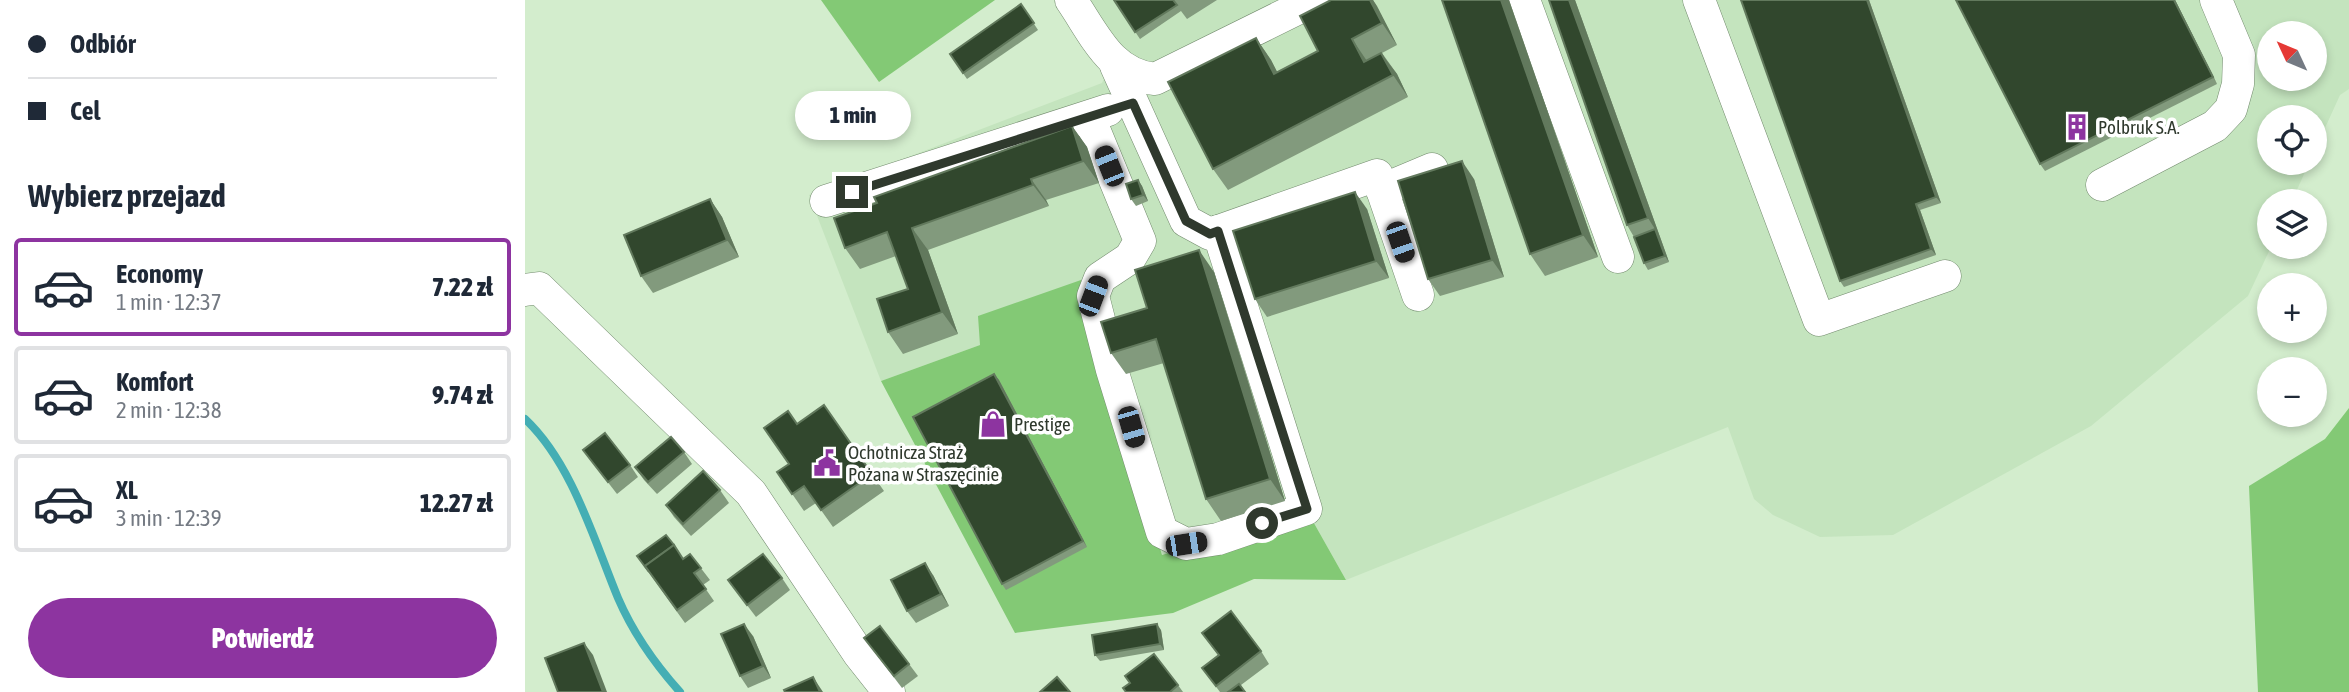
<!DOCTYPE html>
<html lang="pl">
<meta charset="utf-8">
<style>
:root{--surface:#fff;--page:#f2f2f3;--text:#1f2937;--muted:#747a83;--line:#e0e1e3;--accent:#8d34a0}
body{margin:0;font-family:"Asap Condensed",sans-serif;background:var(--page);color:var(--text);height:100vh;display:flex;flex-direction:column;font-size:26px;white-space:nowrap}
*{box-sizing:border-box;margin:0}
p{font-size:23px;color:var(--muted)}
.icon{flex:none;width:38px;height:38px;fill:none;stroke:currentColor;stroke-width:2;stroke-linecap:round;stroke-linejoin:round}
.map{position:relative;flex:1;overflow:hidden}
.panel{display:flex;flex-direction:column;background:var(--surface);width:525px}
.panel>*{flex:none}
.banner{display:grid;align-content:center;height:154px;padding:0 28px;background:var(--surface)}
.needle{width:46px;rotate:314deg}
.fabs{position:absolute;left:1732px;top:21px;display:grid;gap:14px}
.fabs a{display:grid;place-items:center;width:70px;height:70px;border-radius:50%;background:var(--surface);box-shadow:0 4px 10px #0003;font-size:35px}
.end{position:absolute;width:32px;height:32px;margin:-16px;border:9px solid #2f392d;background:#fff;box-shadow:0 0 0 4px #fff}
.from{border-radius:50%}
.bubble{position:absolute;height:49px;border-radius:24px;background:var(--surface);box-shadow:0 4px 10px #0003;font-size:23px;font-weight:800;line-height:49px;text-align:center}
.car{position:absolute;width:21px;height:42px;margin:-21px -10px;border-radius:9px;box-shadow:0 0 5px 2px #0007;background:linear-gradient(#222 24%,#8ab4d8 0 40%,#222 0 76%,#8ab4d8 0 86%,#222 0)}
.banner b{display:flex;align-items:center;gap:24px;height:66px;font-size:26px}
.banner b+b{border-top:2px solid var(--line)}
.banner i{width:18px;height:18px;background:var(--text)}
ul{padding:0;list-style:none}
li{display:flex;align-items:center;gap:21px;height:98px;margin:0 14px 10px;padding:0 14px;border:4px solid var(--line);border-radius:7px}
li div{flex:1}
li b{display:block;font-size:26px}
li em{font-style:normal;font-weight:800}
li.current{border-color:var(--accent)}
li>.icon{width:63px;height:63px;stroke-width:1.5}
h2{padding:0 28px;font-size:32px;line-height:84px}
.primary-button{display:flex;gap:14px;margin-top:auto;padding:14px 28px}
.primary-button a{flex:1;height:80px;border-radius:42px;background:var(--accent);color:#fff;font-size:28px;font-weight:800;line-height:80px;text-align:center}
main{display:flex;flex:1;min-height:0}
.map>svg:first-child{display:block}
.built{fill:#c4e4be;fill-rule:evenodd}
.green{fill:#83c975}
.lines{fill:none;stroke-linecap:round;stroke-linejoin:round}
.stream{stroke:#44aeb4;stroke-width:8}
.minor-casing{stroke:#738b6e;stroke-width:33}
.minor{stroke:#fff;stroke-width:32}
.wall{fill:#829a7d}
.shaded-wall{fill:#62795d}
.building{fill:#31472d;stroke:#62795d;stroke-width:2}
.route{stroke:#2f392d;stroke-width:9}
.labels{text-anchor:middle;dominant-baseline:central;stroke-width:7;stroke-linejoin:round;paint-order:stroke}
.poi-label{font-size:19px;fill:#2f392d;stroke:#fff;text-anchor:start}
</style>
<main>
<section class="panel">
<div class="banner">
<b><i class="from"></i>Odbiór</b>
<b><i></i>Cel</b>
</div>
<h2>Wybierz przejazd</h2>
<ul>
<li class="current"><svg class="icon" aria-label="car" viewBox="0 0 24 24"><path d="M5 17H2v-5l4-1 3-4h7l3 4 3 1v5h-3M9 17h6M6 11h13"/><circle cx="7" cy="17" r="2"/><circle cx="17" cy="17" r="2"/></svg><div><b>Economy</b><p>1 min · 12:37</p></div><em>7.22 zł</em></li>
<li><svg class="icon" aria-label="car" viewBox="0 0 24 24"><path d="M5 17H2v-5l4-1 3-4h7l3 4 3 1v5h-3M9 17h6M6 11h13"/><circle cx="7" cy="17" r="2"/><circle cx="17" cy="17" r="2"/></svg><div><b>Komfort</b><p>2 min · 12:38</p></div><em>9.74 zł</em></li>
<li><svg class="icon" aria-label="car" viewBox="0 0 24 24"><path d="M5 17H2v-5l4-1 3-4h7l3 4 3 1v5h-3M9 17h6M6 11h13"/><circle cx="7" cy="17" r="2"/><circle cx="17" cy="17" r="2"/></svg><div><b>XL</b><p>3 min · 12:39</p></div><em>12.27 zł</em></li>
</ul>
<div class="primary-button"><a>Potwierdź</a></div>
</section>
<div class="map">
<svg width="1824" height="692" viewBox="0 0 1824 692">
<rect width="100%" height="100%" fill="#d3edcd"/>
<!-- built -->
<path class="built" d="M 562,0 L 1824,0 L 1824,89 L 1815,95 L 1790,150 L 1790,117 L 1745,117 L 1745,163 L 1784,163 L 1767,201 L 1745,201 L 1746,247 L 1723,296 L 1566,426 L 1368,535 L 1295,537 L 1248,515 L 1229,499 L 1203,427 L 821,580 L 781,509 L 637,555 L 556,280 L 455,345 L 356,381 L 284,195 L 577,83 L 594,48 ZM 1745,33 L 1790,33 L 1790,79 L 1745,79 Z"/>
<!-- green -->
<g class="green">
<polygon points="296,0 470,0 354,82"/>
<polygon points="556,280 637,555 781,509 821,580 729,579 648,613 490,633 356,381 455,345 453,316"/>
<polygon points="1824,408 1824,692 1733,692 1724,486 1800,439"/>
</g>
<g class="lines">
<!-- stream -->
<path class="stream" d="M 0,419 C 47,463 69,540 93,598 C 108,633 130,664 155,692"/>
<defs>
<g id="minor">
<path d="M 546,0 C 570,35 585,74 630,79 L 790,0"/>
<polyline points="999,0 1093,257"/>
<polyline points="1174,0 1294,320 1420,276"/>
<polyline points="591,66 661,221 685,234 852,175 893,295"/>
<polyline points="564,117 615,241 605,258 575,278 568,296 587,370 637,532 661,544 693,539 781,509 693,231"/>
<polyline points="1577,185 1690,126 1706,109 1713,84 1714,55 1691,0"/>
<polyline points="857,190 907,169"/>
<polyline points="301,201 583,110"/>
<polyline points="0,290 14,288 226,493 334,654 364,692"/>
</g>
</defs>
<!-- minor casing -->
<use href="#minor" class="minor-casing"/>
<!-- minor -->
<use href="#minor" class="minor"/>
</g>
<!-- wall -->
<g class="wall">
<polygon points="589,0 692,0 662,19 656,11 615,39"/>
<polygon points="806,0 848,0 872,45 857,53 872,74 883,97 703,190 688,169 731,38 746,60 752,72 793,51"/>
<polygon points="917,0 984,0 1073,257 1020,276 1005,254"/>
<polygon points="1024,0 1050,0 1144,262 1123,270 1119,263 1109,237 1102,225"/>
<polygon points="1216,0 1344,0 1416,203 1395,210 1411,255 1319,287 1315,281"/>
<polygon points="1650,0 1692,84 1520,171 1515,164"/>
<polygon points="496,4 513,30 442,79 425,54"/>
<polygon points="547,126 562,147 574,183 521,200 524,206 403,250 433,334 378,354 363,332 383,289 371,256 335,269 320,248 352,203"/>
<polygon points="949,179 979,277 915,296 903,279"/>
<polygon points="613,180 617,186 623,201 611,206 606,199"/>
<polygon points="185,199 197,217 214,257 128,293 116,276"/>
<polygon points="842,209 864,278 742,317 730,299"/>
<polygon points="689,272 760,501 696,521 681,499 639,363 601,374 586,353 622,308"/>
<polygon points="469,374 474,380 562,547 481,590 477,584"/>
<polygon points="299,405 359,491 308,527 291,503 279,511 252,472 264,464 272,424"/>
<polygon points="58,450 105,465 113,477 92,494"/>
<polygon points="159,452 167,464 132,494 119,480 110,467"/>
<polygon points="195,490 204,503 166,536 149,517 141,505"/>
<polygon points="165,554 185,580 178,585 189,601 160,623 112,556 158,559"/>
<polygon points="408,575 424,606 391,623 382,611"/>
<polygon points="257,578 265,590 231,617 203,580"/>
<polygon points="636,630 639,650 575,661 570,655"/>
<polygon points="677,633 736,651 744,664 716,685 720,692 695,692 677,668 693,655"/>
<polygon points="228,636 246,678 223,688 215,676"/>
<polygon points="339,638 384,664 393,676 377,688"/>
<polygon points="653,685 658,692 601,692"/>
</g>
<!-- shaded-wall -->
<g class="shaded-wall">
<polygon points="845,0 848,0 852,6 872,45 857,23"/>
<polygon points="976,0 984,0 1073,257 1058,235"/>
<polygon points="1044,0 1050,0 1144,262 1140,256 1130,229 1123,218"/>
<polygon points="1342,0 1344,0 1416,203 1411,197"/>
<polygon points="1649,0 1650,0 1692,84 1688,77"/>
<polygon points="731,38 746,60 764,95 749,74"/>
<polygon points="827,39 842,61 839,62"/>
<polygon points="856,53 872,74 883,97 868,75"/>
<polygon points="547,126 562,147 574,183 558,161"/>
<polygon points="937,161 949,179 979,277 967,260"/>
<polygon points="506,179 521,200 524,206 508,185"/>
<polygon points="613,180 617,186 623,201 618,195"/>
<polygon points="830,192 842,209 864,278 851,261"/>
<polygon points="185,199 197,217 214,257 202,240"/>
<polygon points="1391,204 1395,210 1411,255 1406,249"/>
<polygon points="387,228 403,250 433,334 417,312"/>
<polygon points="674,250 689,272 760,501 745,479"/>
<polygon points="469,374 474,380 562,547 558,541"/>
<polygon points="400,563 408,575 424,606 416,594"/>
<polygon points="219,624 228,636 246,678 238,666"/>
<polygon points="632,624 636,630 639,650 635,644"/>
<polygon points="59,643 68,655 82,692 78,692"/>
<polygon points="288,677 298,692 295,692"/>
</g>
<!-- building -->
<g class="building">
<polygon points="589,0 648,0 652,5 610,32"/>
<polygon points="806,0 845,0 857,23 827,39 839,62 856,53 868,75 688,169 643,82 731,38 749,74 793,51 775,16"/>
<polygon points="917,0 976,0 1058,235 1005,254"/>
<polygon points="1024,0 1044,0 1123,218 1102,225"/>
<polygon points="1216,0 1342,0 1411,197 1391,204 1406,249 1315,281"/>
<polygon points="1431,0 1649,0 1688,77 1515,164"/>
<polygon points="496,4 509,23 438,73 425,54"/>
<polygon points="547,126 558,161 506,179 508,185 387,228 417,312 363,332 352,299 383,289 362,232 320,248 309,218 352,203 349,197"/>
<polygon points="937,161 967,260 903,279 873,181"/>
<polygon points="613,180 618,195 606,199 601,184"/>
<polygon points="830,192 851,261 730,299 708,231"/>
<polygon points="185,199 202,240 116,276 99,235"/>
<polygon points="1130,229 1140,256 1119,263 1109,237"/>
<polygon points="674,250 745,479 681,499 631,339 586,353 576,322 622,308 610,270"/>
<polygon points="469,374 558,541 477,584 388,417"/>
<polygon points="299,405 347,474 296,510 279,486 267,494 252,472 264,464 239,428 263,411 272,424"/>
<polygon points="80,433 105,465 83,482 58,450"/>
<polygon points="146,437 159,452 123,482 110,467"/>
<polygon points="178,471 195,490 158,524 141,505"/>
<polygon points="141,535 149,545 120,566 124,572 112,556"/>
<polygon points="149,545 158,559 165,554 176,568 169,573 181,589 152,610 120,566"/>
<polygon points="238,554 257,578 222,605 203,580"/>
<polygon points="400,563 416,594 382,611 366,580"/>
<polygon points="706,611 736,651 691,686 677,668 694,655 677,633"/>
<polygon points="219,624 238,666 215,676 196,634"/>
<polygon points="632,624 635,644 570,655 567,635"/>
<polygon points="355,626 384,664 369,676 339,638"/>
<polygon points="59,643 78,692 33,692 20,658"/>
<polygon points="629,654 653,685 645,692 601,692 598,688 605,683 600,676"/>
<polygon points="288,677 295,692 260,692 259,690"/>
<polygon points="532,677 545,692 515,692"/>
<polygon points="714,684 720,692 703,692"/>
</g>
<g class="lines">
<!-- route -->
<polyline class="route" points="327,192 608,103 661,221 685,234 693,231 782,509 737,523"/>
</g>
<!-- icons -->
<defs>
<symbol id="building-bare" viewBox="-9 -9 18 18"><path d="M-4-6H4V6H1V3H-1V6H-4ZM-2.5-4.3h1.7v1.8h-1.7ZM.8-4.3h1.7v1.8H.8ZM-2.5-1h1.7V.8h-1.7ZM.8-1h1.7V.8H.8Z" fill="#8d34a0" stroke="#fff" stroke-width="2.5" paint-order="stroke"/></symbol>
<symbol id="shop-bare" viewBox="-9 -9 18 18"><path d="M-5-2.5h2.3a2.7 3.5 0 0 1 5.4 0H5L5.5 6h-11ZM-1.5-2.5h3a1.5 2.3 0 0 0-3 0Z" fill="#8d34a0" stroke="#fff" stroke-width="2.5" paint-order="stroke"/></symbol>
<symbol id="civic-bare" viewBox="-9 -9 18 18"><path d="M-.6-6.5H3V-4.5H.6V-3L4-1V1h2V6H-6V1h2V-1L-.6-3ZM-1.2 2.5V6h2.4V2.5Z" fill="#8d34a0" stroke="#fff" stroke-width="2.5" paint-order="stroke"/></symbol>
</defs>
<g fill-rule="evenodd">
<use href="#building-bare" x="1533" y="108" width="38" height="38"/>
<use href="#shop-bare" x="449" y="405" width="38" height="38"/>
<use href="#civic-bare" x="283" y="444" width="38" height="38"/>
</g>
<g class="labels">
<!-- poi labels -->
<g class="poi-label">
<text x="1573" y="127">Polbruk S.A.</text>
<text x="489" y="424">Prestige</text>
<text x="323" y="452">Ochotnicza Straż<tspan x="323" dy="22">Pożana w Straszęcinie</tspan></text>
</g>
</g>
</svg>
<div class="fabs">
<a><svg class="needle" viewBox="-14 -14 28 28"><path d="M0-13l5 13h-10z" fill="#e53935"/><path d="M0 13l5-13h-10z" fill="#747a83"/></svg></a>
<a><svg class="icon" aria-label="locate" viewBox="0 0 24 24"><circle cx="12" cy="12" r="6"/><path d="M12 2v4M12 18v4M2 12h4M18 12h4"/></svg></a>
<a><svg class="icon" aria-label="layers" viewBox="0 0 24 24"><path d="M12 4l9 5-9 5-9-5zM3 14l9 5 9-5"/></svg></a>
<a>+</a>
<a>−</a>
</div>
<i class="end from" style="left:737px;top:523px"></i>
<i class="end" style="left:327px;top:192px"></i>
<div class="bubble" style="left:270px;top:91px;width:116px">1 min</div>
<i class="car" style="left:584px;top:166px;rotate:338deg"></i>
<i class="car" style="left:875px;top:242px;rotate:161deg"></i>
<i class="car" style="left:568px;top:296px;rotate:21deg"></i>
<i class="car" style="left:606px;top:427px;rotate:164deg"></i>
<i class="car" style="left:661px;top:544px;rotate:81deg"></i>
</div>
</main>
